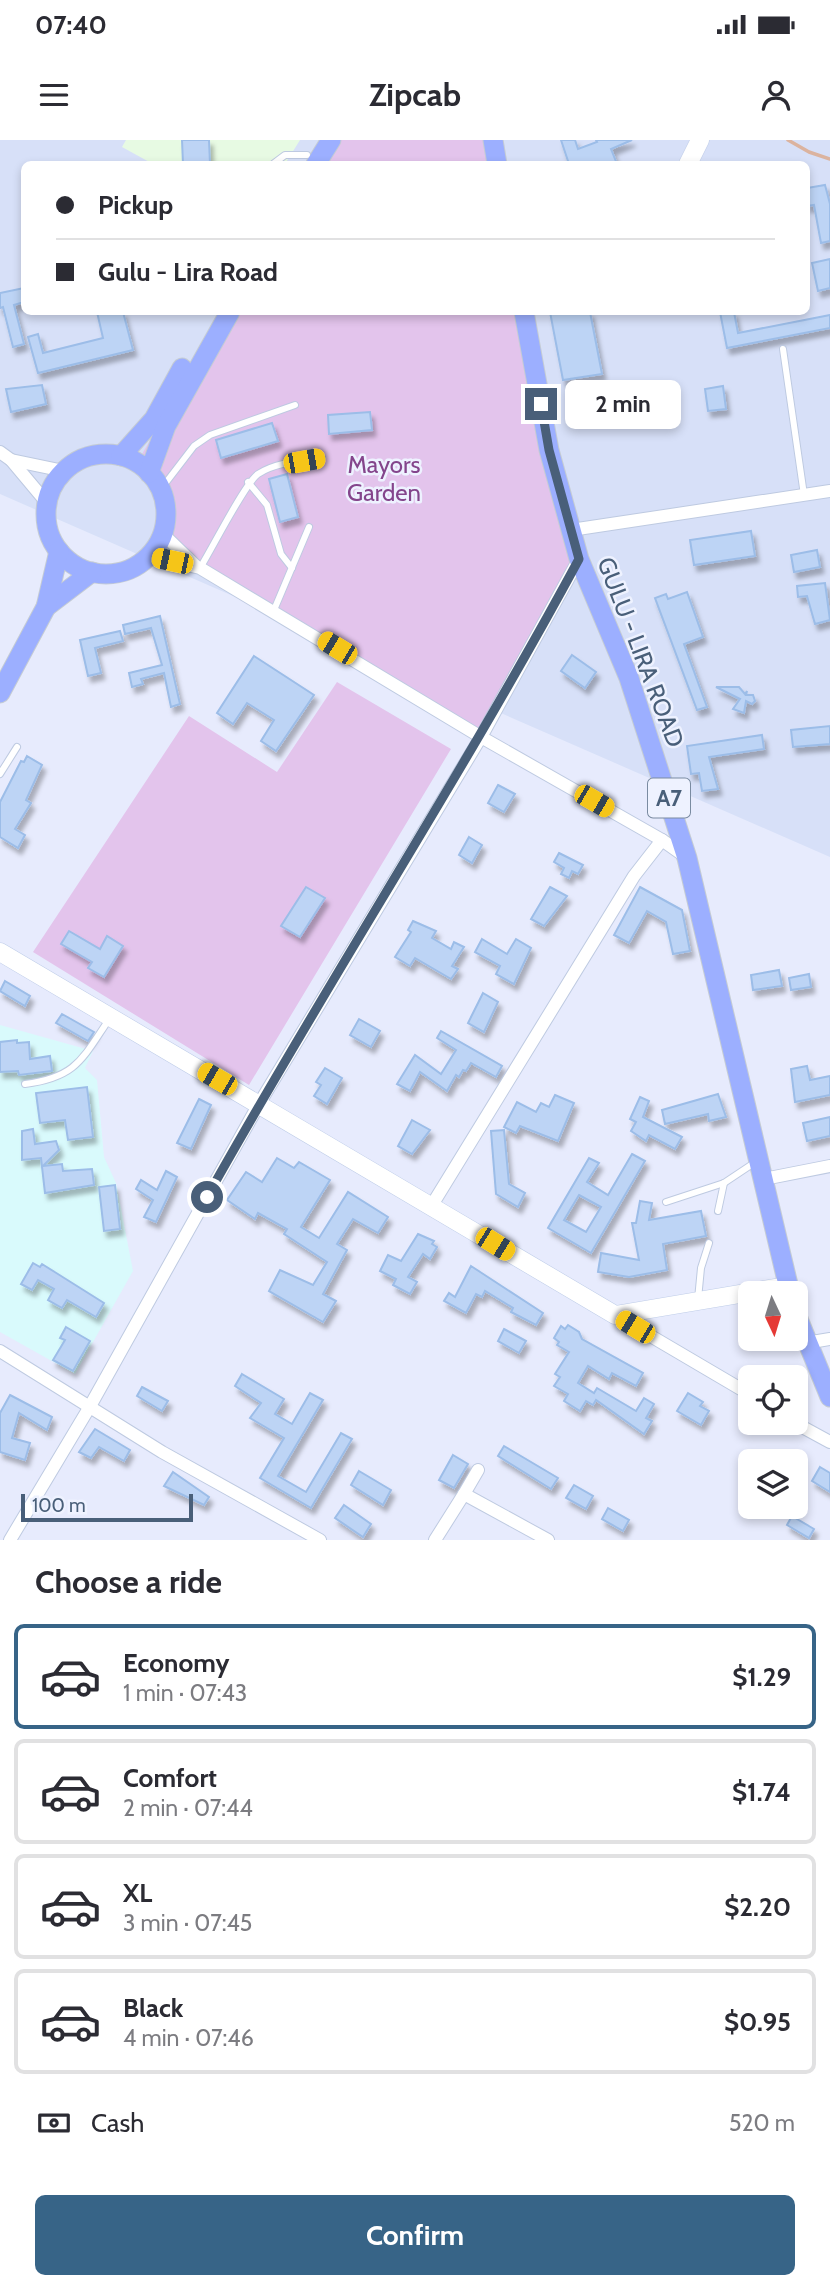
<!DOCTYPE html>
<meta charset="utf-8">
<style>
:root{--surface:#fff;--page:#f7f7f7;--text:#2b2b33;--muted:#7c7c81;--line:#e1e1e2;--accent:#376487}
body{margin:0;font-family:Cabin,sans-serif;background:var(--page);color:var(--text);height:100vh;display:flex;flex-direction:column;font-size:26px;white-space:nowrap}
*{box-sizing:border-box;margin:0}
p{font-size:23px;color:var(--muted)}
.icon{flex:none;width:38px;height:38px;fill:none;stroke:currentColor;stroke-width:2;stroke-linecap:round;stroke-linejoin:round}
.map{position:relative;height:1400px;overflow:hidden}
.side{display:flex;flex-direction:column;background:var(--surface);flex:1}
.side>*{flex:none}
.banner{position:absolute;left:21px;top:21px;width:789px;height:154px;border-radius:10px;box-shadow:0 4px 10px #0003;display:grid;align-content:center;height:154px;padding:0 35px;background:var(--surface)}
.needle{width:46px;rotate:176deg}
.fabs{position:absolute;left:738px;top:1141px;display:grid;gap:14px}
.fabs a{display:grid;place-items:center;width:70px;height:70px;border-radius:10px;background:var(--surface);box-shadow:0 4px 10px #0003;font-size:35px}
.scale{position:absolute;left:21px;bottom:18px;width:172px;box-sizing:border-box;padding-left:7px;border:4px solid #495f79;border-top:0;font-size:19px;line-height:24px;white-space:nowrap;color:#495f79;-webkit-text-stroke:5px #eef2ff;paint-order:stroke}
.end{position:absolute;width:32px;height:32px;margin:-16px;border:9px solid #495f79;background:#fff;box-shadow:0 0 0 4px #fff}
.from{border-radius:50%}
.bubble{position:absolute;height:49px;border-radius:10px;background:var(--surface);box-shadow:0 4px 10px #0003;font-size:23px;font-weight:700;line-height:49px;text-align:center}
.car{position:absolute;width:21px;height:42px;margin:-21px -10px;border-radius:9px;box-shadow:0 0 5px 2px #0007;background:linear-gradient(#f5c518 24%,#345 0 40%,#f5c518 0 76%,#345 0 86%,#f5c518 0)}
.banner b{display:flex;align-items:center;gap:24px;height:66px;font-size:26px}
.banner b+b{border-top:2px solid var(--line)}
.banner i{width:18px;height:18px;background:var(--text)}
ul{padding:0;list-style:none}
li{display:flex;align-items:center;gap:21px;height:105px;margin:0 14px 10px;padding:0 21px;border:4px solid var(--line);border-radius:10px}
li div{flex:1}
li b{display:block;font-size:26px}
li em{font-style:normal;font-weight:700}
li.selected{border-color:var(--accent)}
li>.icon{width:63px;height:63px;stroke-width:1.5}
h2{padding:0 35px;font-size:32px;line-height:84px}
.pay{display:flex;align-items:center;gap:18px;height:77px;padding:0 35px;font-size:26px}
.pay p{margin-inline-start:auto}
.button{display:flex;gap:14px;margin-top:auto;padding:14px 35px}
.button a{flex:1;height:80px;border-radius:10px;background:var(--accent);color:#fff;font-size:28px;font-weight:700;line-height:80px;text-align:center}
.status{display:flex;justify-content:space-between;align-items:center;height:49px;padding:0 35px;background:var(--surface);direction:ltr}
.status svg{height:19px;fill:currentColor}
header{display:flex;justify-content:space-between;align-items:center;height:91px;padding:0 35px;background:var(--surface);font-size:32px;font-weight:700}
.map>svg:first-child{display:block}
.residential{fill:#d7e0f8;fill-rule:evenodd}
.education{fill:#e7fae3}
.medical{fill:#d9fafc}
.green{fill:#e3c4ec}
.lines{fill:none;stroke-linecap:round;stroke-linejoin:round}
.stream{stroke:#dbb39f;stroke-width:3.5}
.building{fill:#bdd4f5;stroke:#9cbde8;stroke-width:2;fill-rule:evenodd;filter:url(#shadow)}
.lane-casing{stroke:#becae1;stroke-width:8}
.street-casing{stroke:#becae1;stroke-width:14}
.secondary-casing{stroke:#bfcde8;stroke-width:19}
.primary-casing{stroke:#c5ccd4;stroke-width:21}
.lane{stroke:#fff;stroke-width:6}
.street{stroke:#fff;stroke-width:12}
.secondary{stroke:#fff;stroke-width:18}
.primary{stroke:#9cafff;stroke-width:19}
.route{stroke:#495f79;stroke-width:9}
.labels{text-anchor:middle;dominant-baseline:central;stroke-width:5;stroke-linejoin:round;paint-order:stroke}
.shield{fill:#eef2ff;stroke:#7a8ba1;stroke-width:2}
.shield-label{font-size:23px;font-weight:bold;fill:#495f79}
.park-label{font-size:24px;fill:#84458c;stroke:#eef2ff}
.street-label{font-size:24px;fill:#495f79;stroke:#eef2ff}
</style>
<div class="status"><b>07:40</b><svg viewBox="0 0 49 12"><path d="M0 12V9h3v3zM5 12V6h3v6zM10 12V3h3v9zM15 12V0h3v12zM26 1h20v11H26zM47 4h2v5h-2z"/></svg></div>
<header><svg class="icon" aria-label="menu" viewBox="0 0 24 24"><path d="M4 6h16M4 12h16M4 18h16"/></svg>Zipcab<svg class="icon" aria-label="person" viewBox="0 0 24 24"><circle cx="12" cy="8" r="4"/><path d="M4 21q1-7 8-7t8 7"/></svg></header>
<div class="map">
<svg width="830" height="1400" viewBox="0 0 830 1400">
<defs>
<filter id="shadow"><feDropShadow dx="3.5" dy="6" stdDeviation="2" flood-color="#0004"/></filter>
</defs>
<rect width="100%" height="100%" fill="#e7ebfd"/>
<!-- residential -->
<path class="residential" d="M 0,0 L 830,0 L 830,717 L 0,354 ZM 24,24 L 807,24 L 807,172 L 24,172 Z"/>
<!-- education -->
<polygon class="education" points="126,0 300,0 285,24 153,24 122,7"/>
<!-- medical -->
<polygon class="medical" points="0,885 93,911 85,928 97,940 104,1017 116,1043 133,1131 75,1234 0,1192"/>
<!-- green -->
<g class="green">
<polygon points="321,0 493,0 497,24 307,24"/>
<polygon points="223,172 524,172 578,409 482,592 161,398 165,365 137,323"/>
<polygon points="337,542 451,609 249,945 33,812 189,576 277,632"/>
</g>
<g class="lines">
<!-- stream -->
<polyline class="stream" points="788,0 809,12 830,19"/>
</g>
<!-- building -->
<g class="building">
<polygon points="182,0 209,0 210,24 183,24"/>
<polygon points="561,0 575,0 578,9 597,2 596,0 632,0 611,9 617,24 569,24"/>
<polygon points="825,45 830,64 830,101 821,103 814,65 807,66 807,48"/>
<polygon points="830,119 830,148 818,151 812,123"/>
<polygon points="24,148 24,162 14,165 24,204 13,207 3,167 0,168 0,153"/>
<polygon points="97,172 123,172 133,210 38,233 28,197 38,194 43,213 103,198"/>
<polygon points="550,172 590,172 602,234 563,240"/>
<polygon points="720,172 734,172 738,193 830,175 830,188 727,208"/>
<polygon points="42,245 46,264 11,272 6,249"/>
<polygon points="723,246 726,269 708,271 705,249"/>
<polygon points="370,272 372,290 329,294 328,275"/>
<polygon points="272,283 278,301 221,318 216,300"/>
<polygon points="287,334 298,377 280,382 269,339"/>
<polygon points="751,391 755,416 694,425 690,400"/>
<polygon points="817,410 820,427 794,432 791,415"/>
<polygon points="825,443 830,480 815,484 807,456 798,457 797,446"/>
<polygon points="687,452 703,497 684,504 707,567 697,570 655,458 666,454 668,459"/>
<polygon points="160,476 180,564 171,567 164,533 141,539 143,544 132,547 129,533 162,525 151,488 125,494 123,485"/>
<polygon points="120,491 123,501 95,508 101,533 88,536 80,500"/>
<polygon points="572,515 596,532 585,548 561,531"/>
<polygon points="254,516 314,555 276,611 261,601 274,580 247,563 233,584 217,573"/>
<polygon points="716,547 739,547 745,554 747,551 746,555 753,555 755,561 752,564 746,561 744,573 733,569 740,559"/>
<polygon points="830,586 830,604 793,607 791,590"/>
<polygon points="762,595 764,609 709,617 718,649 702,651 699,633 691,634 687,606"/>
<polygon points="27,616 42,625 26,660 31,663 15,689 25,695 18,708 0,697 0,662 21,621 24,622"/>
<polygon points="498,645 515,654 504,672 488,663"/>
<polygon points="469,697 482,705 472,723 459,715"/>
<polygon points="559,713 583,725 578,734 572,731 569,738 561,734 564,728 554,722"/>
<polygon points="306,747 325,758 300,797 281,786"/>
<polygon points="550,747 567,756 544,786 531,779"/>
<polygon points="640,747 682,770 690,811 673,814 666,782 647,771 629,803 614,795"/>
<polygon points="413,781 436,791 432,798 451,809 454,802 464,807 452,826 458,829 451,839 415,818 410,826 395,817 411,792 408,790"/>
<polygon points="69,791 100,809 107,796 123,806 104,837 88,828 92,822 61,804"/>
<polygon points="482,799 507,814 516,799 531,808 514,844 496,834 500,826 475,812"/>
<polygon points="779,830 782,846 753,850 751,835"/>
<polygon points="809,834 811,847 791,850 789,838"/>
<polygon points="5,841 30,856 25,866 0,851"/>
<polygon points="483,853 498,862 484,892 468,883"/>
<polygon points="62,874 94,892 88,901 56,883"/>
<polygon points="359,879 380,891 371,907 350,895"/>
<polygon points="441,891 502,926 496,937 471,923 466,931 463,930 459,937 456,935 447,951 420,932 410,951 397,944 415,915 441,934 456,910 437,898"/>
<polygon points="17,900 17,903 29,902 30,919 50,916 52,931 19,935 18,931 0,932 0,902"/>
<polygon points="807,926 810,940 830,936 830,955 795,962 791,929"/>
<polygon points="325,928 342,938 327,964 314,956 321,945 316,942"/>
<polygon points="87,947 93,997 68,1000 65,980 40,983 36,953"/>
<polygon points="718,954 726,977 709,981 708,974 665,984 662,970"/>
<polygon points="555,955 574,963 558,1001 520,986 516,993 504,987 517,962 536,972 541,963 549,967"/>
<polygon points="640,957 649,961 643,977 682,997 675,1009 649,995 646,1001 631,991 636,982 630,979"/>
<polygon points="199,959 211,965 191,1009 177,1003"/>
<polygon points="830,977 830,996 807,1001 803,983"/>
<polygon points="412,980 430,990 412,1014 398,1006"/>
<polygon points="33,989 35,1004 56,1001 59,1010 43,1026 62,1024 63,1031 92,1029 94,1045 45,1053 41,1018 22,1020 22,991"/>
<polygon points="504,990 509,1044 525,1053 518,1067 496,1054 491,991"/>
<path d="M 632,1014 L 645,1021 L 591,1113 L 548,1088 L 589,1018 L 599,1023 L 587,1042 L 608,1055 ZM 579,1055 L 601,1067 L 586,1092 L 564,1080 Z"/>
<polygon points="277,1018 294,1028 299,1022 330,1040 301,1087 319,1098 348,1052 388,1077 378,1093 353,1079 337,1104 347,1110 323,1154 336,1161 323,1182 269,1151 280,1130 313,1145 327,1122 284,1094 287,1089 258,1073 255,1079 227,1060 246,1032 262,1042"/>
<polygon points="166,1031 177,1037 156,1082 144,1077 153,1060 136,1049 141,1040 157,1050"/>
<polygon points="115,1045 120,1089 104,1091 99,1047"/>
<polygon points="640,1061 652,1063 649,1080 701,1071 706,1096 663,1104 667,1130 629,1137 598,1132 601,1113 639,1120 632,1083 636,1083"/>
<polygon points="418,1094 434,1101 432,1104 437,1107 430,1119 423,1114 408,1137 417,1142 410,1154 393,1145 396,1139 380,1131 388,1115 401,1121"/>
<polygon points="33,1123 40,1127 42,1124 104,1163 96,1177 67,1160 62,1168 48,1160 54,1149 38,1140 32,1150 21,1144"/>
<polygon points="471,1126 543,1173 536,1185 511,1172 513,1168 485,1151 482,1157 476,1154 466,1173 444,1161 449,1153 455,1157"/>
<polygon points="568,1185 579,1192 582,1199 643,1233 636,1246 612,1233 609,1239 588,1226 578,1243 594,1253 597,1248 636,1271 644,1258 654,1264 646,1278 652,1281 644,1294 596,1260 593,1265 586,1261 580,1271 564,1261 568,1254 554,1246 560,1237 555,1234 569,1212 557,1205 559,1202 554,1198 561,1186 565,1189"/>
<polygon points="66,1187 90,1201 73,1231 53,1220 65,1200 60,1198"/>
<polygon points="504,1189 526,1201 519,1213 498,1201"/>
<polygon points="242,1234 284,1259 275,1274 292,1284 310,1253 323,1260 278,1336 306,1352 341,1293 352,1299 311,1368 260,1338 284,1298 250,1278 261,1263 235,1246"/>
<polygon points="142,1247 168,1261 162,1271 137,1256"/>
<polygon points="688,1253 703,1262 700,1266 709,1271 701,1285 677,1271"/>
<polygon points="10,1255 52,1277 47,1290 19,1273 12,1298 30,1303 25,1320 0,1312 0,1273"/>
<polygon points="95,1289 130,1310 124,1321 99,1307 91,1318 79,1312"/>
<polygon points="504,1306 558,1338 551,1349 498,1316"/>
<polygon points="453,1315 468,1324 454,1348 439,1340"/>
<polygon points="820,1327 830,1333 830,1352 812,1341"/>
<polygon points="359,1331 391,1350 383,1365 351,1345"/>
<polygon points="173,1332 209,1357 204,1365 164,1346"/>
<polygon points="574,1345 593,1356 586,1369 566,1358"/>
<polygon points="344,1365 371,1384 363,1397 335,1378"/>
<polygon points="608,1368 629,1380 623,1391 602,1379"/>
<polygon points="792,1376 814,1389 809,1398 787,1385"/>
</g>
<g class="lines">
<defs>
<g id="lane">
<polyline points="273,24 285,15 307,15"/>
<polyline points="783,209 804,355"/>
<polyline points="248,342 267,365 281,414 292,428"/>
<polyline points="161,349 194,306 210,295 295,265"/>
<path d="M 200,428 C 212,409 245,343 258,334 C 276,322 301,321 322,318"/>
<polyline points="274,470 309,387"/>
<polyline points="0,634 17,607"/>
<path d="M 25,944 C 77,937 82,919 110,878"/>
<polyline points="666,1062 724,1043 757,1021"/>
<polyline points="718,1071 724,1043"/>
<polyline points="698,1159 701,1128 709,1103"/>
</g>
<g id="street">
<polyline points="0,312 11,320 47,363"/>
<polyline points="11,320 64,331"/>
<polyline points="571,390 830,351"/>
<polyline points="163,394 196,426"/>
<polyline points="148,416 200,428 481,597 662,700 686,717"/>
<polyline points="764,1039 830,1026"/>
<polyline points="432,1065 634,736 662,700"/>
<polyline points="615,1175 751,1255"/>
<polyline points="806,1203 830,1199"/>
<polyline points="0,1211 162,1312 320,1400"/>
<polyline points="795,1283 830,1302"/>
<polyline points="478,1330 464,1354 548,1400"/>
<polyline points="10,1400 89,1268 259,964 481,597 579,419"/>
<polyline points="435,1400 464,1354"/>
</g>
<g id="secondary">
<polyline points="688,24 700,0"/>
<polyline points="0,812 615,1175 787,1146"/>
</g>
<g id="primary">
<polyline points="493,0 497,24"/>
<polyline points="316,24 331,0"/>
<polyline points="524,172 549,310 579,419 629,538 687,718 790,1153"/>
<circle cx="106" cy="374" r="60"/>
<polyline points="121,316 154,279 182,228"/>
<polyline points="149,333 166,286 230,172"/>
<polyline points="46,467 92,432"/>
<polyline points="0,553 46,467 59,411"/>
<polyline points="796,1174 830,1257"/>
</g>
</defs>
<!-- lane casing -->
<use href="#lane" class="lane-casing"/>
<!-- street casing -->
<use href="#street" class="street-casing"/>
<!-- secondary casing -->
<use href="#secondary" class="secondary-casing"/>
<!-- primary casing -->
<use href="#primary" class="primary-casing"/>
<!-- lane -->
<use href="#lane" class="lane"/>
<!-- street -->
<use href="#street" class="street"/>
<!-- secondary -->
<use href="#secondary" class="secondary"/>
<!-- primary -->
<use href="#primary" class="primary"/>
</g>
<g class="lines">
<!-- route -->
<path class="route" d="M 207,1057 C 327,842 462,636 579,419 L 549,310 L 541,264"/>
</g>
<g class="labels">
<!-- shield labels -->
<rect class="shield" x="648" y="638.5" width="42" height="39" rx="5"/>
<g class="shield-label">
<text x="669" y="658">A7</text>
</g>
<!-- park labels -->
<g class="park-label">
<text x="384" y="324">Mayors<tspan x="384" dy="28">Garden</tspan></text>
</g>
<!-- street labels -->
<g class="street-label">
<text transform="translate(641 512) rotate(69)">GULU - LIRA ROAD</text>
</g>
</g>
</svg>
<div class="fabs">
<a><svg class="needle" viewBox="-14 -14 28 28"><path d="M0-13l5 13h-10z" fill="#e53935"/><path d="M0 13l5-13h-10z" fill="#7c7c81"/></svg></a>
<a><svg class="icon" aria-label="locate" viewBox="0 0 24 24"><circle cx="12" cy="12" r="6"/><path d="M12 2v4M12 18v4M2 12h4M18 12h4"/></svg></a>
<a><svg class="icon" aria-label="layers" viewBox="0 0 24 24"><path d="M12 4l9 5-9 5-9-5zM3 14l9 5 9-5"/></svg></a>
</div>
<div class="scale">100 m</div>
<i class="end from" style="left:207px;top:1057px"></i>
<i class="end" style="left:541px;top:264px"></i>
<div class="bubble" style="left:565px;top:240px;width:116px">2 min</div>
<i class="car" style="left:304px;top:321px;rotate:80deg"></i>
<i class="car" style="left:172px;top:421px;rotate:282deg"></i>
<i class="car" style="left:337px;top:508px;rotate:301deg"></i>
<i class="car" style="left:594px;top:661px;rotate:120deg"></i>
<i class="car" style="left:217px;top:939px;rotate:300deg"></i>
<i class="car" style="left:495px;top:1104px;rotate:122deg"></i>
<i class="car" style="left:635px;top:1187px;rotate:301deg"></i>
<div class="banner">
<b><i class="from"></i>Pickup</b>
<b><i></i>Gulu - Lira Road</b>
</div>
</div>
<section class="side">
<h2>Choose a ride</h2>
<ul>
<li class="selected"><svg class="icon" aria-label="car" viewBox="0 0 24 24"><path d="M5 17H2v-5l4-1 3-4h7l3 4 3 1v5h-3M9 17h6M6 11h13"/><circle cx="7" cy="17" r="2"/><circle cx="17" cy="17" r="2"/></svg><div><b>Economy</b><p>1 min · 07:43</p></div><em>$1.29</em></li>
<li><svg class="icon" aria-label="car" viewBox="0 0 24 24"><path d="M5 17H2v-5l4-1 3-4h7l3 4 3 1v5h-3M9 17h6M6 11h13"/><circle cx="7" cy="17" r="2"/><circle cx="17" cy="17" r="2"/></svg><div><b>Comfort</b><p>2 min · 07:44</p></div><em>$1.74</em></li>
<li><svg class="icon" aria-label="car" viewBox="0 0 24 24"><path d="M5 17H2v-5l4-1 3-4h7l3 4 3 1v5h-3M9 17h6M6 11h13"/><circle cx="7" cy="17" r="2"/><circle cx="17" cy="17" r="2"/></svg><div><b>XL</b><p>3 min · 07:45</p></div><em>$2.20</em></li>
<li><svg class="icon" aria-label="car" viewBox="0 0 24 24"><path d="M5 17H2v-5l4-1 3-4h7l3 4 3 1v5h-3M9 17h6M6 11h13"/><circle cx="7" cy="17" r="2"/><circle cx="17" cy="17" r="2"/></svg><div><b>Black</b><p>4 min · 07:46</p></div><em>$0.95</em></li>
</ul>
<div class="pay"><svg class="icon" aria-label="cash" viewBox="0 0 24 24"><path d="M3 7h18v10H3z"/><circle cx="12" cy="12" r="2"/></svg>Cash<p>520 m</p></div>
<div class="button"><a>Confirm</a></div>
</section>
